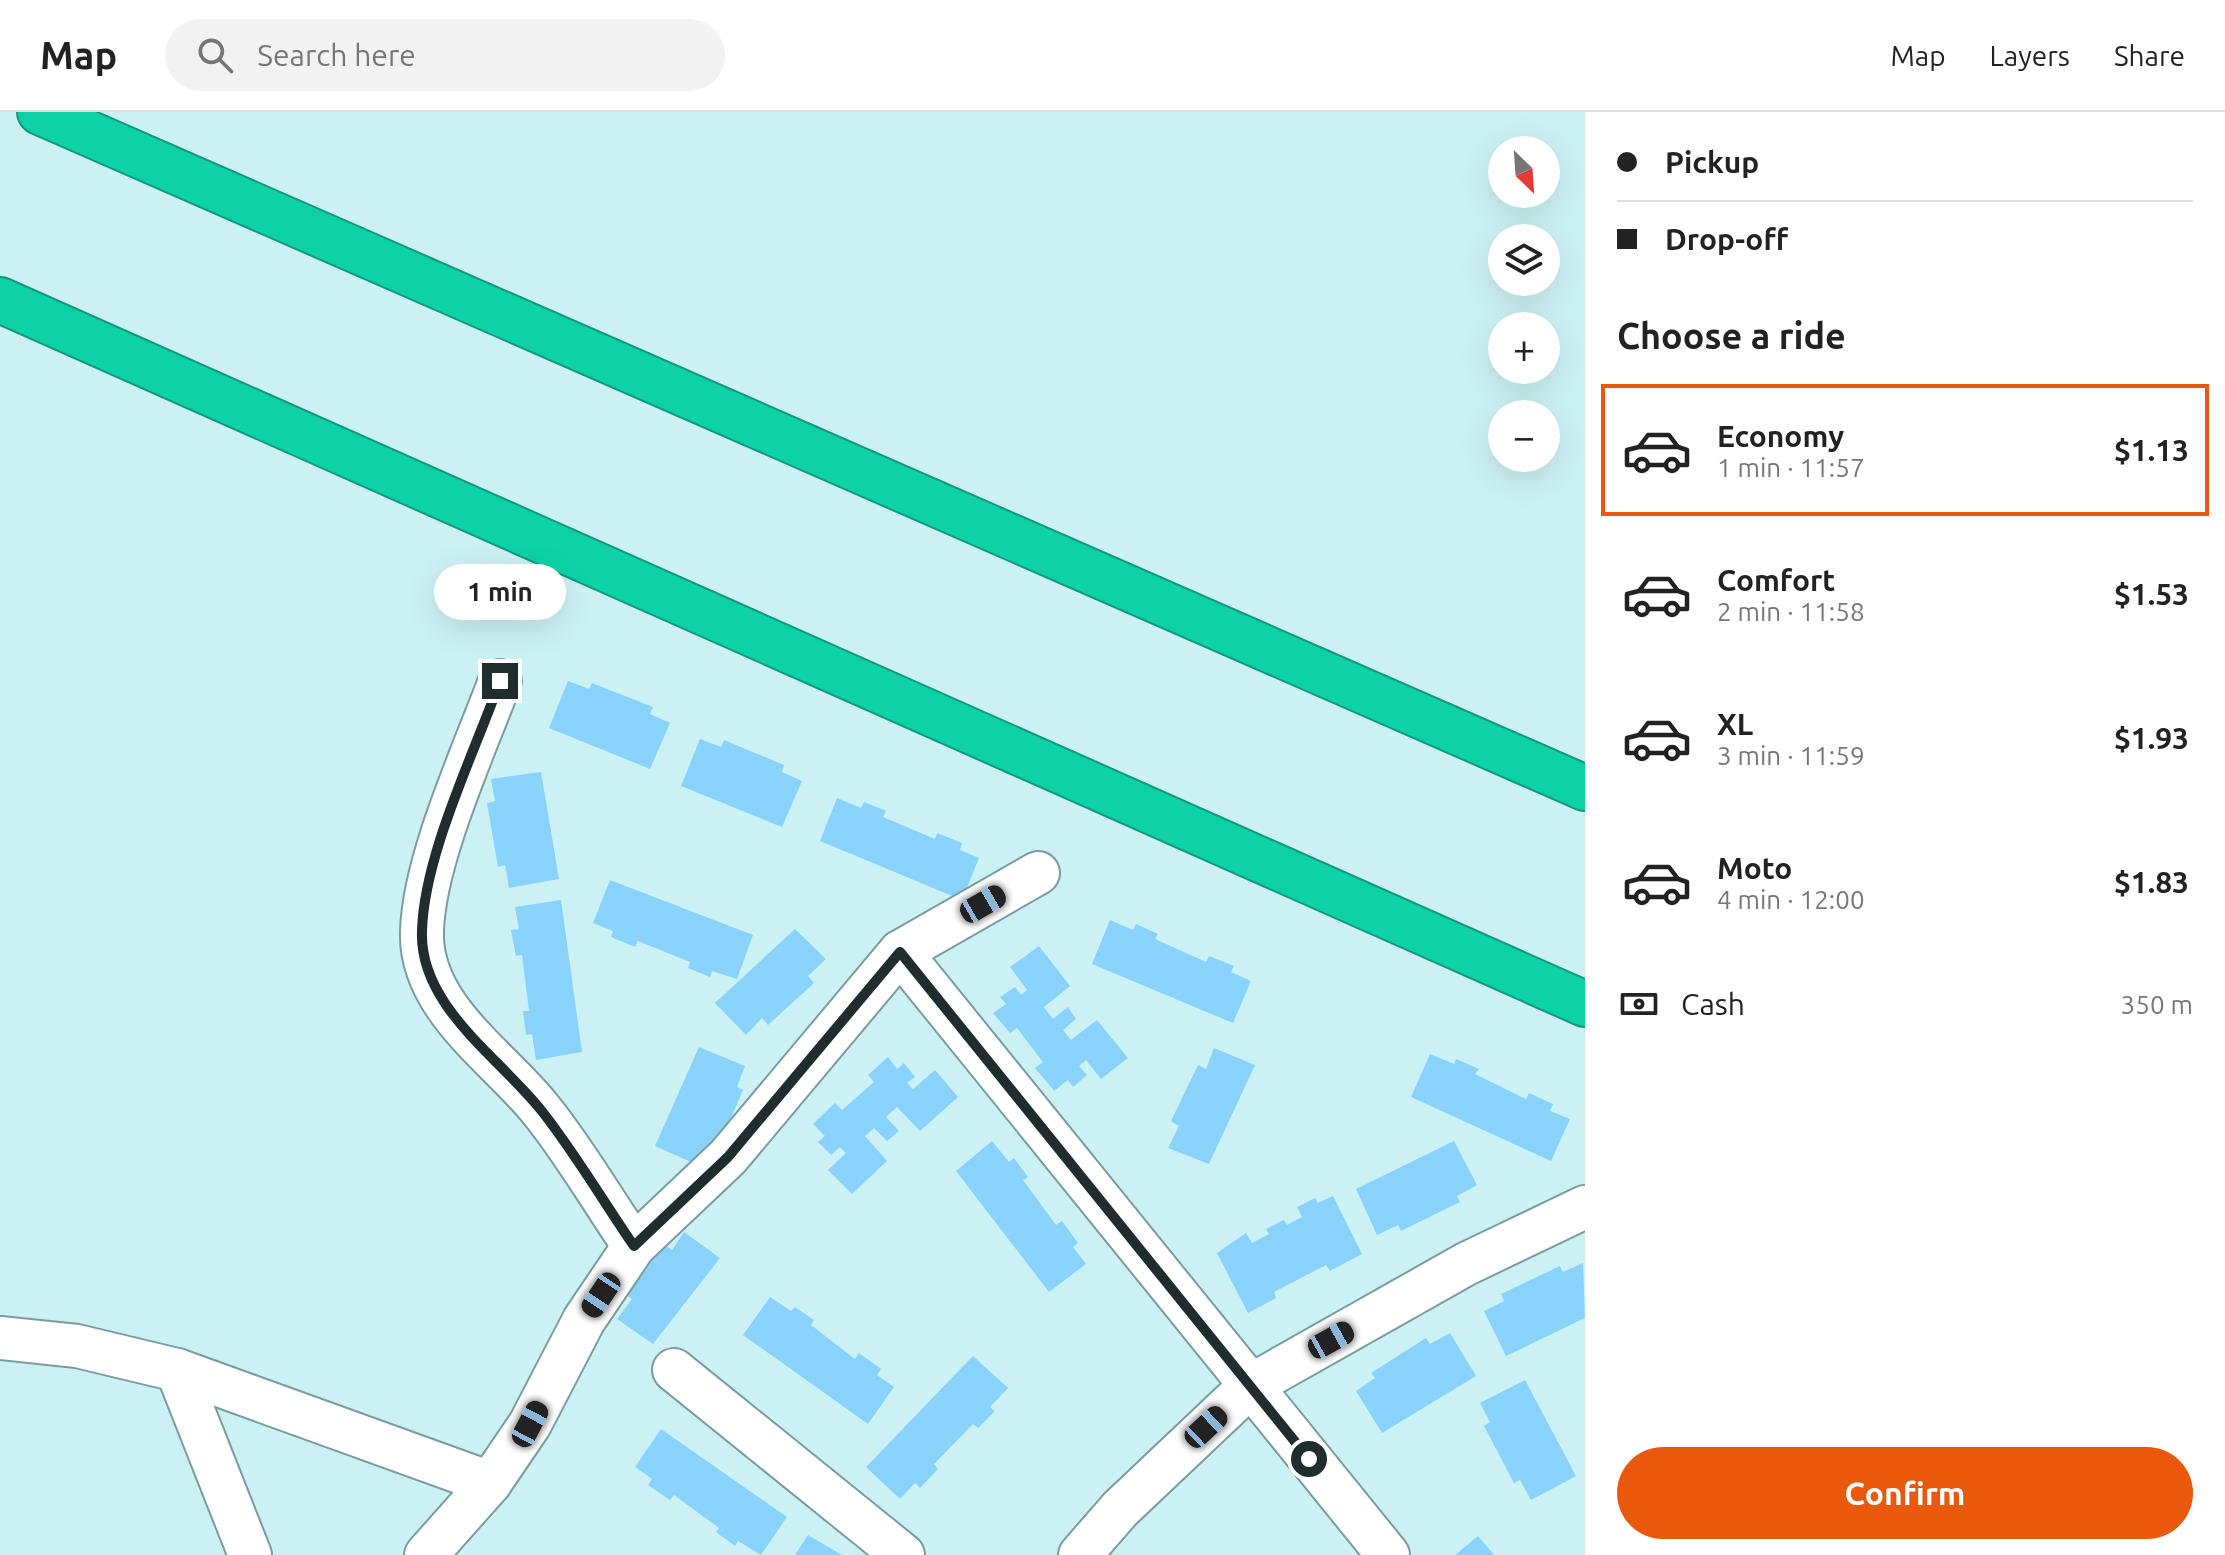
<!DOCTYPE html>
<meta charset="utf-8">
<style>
:root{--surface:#fff;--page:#f2f2f2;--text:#222;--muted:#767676;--line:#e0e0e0;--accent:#ea580c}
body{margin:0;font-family:Ubuntu,sans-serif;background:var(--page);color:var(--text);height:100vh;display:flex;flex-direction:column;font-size:30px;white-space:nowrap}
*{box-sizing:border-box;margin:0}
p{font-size:26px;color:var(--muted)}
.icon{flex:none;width:44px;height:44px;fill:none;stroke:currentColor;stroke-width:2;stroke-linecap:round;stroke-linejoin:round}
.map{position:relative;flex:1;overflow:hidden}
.drawer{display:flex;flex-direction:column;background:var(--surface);width:640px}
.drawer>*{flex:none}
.guide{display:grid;align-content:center;height:176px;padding:0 32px;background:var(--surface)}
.needle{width:52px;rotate:155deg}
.buttons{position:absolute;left:1488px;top:24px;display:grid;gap:16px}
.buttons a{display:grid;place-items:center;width:72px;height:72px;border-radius:50%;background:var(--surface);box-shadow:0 8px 32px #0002;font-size:40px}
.end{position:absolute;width:36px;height:36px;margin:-18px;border:10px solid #1f2d2e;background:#fff;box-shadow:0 0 0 4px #fff}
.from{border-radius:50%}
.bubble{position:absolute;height:56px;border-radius:28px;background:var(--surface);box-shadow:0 8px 32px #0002;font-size:26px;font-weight:700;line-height:56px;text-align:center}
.car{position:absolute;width:24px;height:48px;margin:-24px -12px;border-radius:10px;box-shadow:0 0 6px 2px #0007;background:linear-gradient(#222 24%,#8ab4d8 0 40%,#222 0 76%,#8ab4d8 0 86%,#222 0)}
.guide b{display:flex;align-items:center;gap:28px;height:76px;font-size:30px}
.guide b+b{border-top:2px solid var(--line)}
.guide i{width:20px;height:20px;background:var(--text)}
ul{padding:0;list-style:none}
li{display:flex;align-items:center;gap:24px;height:132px;margin:0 16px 12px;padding:0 16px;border:4px solid transparent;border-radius:0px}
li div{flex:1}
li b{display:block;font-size:30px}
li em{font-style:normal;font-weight:700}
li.on{border-color:var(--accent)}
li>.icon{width:72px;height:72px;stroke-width:1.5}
h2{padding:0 32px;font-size:36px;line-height:96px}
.pay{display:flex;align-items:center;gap:20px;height:88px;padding:0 32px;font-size:30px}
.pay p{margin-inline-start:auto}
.primary-button{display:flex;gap:16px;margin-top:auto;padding:16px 32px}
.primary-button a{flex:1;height:92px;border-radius:48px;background:var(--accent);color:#fff;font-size:32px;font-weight:700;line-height:92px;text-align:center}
header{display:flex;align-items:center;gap:48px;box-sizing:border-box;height:112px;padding:0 40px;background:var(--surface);border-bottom:2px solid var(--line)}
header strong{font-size:38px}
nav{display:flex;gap:44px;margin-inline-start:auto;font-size:28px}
.search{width:560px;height:72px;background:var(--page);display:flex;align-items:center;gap:20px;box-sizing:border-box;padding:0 28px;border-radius:44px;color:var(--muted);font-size:30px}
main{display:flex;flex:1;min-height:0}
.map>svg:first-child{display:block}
.building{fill:#88d2fc}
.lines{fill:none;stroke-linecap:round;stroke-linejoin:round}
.minor-casing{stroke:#7a9c9f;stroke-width:46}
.highway-casing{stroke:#13987d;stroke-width:48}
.minor{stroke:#fff;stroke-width:42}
.highway{stroke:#0dd2a7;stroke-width:44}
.route{stroke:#1f2d2e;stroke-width:10}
</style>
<header>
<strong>Map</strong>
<div class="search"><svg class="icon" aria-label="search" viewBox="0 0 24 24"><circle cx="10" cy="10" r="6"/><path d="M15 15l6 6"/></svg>Search here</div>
<nav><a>Map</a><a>Layers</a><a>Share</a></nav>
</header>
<main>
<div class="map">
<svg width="1585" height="1443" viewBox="0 0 1585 1443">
<rect width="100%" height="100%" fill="#ccf1f4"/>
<!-- building -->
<g class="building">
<polygon points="568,569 589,577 592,571 653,595 650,602 670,611 650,657 549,616"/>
<polygon points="700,627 721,635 724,628 784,653 782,660 802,669 782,715 681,674"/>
<polygon points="541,660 559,767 509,776 505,753 498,755 487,691 495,689 491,667"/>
<polygon points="837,686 861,696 864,690 886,699 883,705 935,727 937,721 962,731 960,738 979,746 962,788 820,729"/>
<polygon points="610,768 753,823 737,867 712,859 710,865 688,856 690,850 638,829 635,835 611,825 613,819 593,811"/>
<polygon points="561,788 582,940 536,948 532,922 526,923 523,899 529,899 522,843 516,844 511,818 519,817 515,795"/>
<polygon points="1110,808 1133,818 1136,812 1158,822 1155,827 1206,850 1209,844 1234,854 1231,860 1251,869 1233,911 1092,852"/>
<polygon points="795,817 826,847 808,864 814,871 768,913 762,906 746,923 715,891"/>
<polygon points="1039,834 1070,874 1044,895 1053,907 1068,895 1076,907 1063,918 1071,928 1097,908 1128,946 1101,967 1086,948 1079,954 1087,963 1073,975 1068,968 1054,979 1035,956 1043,950 1017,916 1010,921 993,901 1006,892 1000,885 1015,875 1021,883 1027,878 1010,855"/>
<polygon points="699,935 745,954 737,975 743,978 717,1038 702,1055 655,1034"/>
<polygon points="1214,936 1255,953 1209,1052 1168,1036 1179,1014 1171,1009 1198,953 1206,957"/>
<polygon points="1430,942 1454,952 1456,947 1479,957 1475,962 1526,987 1529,981 1553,992 1550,999 1570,1007 1551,1049 1411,985"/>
<polygon points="888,945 897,957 904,951 915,965 907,971 913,977 935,958 958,985 920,1019 897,995 886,1005 899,1019 887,1029 874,1016 865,1024 887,1049 852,1082 828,1058 846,1041 840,1035 831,1043 818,1030 825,1024 813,1012 835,991 842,998 874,970 868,963"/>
<polygon points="992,1029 1009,1050 1014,1046 1028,1065 1023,1068 1056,1113 1062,1109 1078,1131 1073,1135 1086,1152 1049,1180 956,1059"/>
<polygon points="1454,1029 1477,1073 1457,1084 1460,1090 1401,1119 1398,1113 1377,1123 1356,1077"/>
<polygon points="1333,1084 1362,1142 1330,1159 1326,1153 1274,1180 1276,1186 1248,1201 1217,1141 1246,1121 1252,1131 1269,1122 1266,1117 1284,1108 1287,1113 1302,1105 1297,1095 1315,1086 1318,1091"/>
<polygon points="684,1120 720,1146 653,1232 617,1207 632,1187 625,1182 665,1133 672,1138"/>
<polygon points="1583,1151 1585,1206 1506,1244 1484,1199 1504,1189 1501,1182 1560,1154 1563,1160"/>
<polygon points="770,1185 791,1199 795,1195 814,1208 811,1213 855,1247 859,1241 881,1257 877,1263 894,1275 868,1312 743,1223"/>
<polygon points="1450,1221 1476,1264 1382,1321 1356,1279 1375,1266 1371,1261 1426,1226 1430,1232"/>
<polygon points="973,1244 1008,1276 990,1295 995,1299 978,1316 973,1312 934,1352 938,1357 920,1376 915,1371 900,1387 866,1355"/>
<polygon points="1525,1268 1576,1364 1531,1388 1520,1368 1514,1371 1484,1314 1490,1310 1480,1291"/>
<polygon points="661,1317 787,1405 761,1443 738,1429 735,1434 716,1420 719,1416 674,1383 670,1388 648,1373 652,1367 635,1355"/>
<polygon points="808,1423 842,1443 795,1443"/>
<polygon points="1478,1424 1494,1443 1455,1443"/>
</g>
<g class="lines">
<defs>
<g id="minor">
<path d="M 500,569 C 474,639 424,747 422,819 C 419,895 499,945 541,998 C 575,1040 603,1089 634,1134"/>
<polyline points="900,840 1388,1443"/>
<polyline points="0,1226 77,1234 177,1258 490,1371"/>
<polyline points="177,1258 250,1443"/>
<polyline points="674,1258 903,1443"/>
<polyline points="426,1443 490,1371 530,1312 584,1208 634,1134 728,1045 900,840 1038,761"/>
<polyline points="1080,1443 1120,1397 1250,1274 1466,1152 1585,1095"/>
</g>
<g id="highway">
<polyline points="40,0 1585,676"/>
<polyline points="0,188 1585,892"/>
</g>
</defs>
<!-- minor casing -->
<use href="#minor" class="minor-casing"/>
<!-- highway casing -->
<use href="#highway" class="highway-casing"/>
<!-- minor -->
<use href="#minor" class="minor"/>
<!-- highway -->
<use href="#highway" class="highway"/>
</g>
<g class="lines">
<!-- route -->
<path class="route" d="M 500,569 C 474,642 424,743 422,819 C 419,894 499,945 541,998 C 575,1041 603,1089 634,1134 L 728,1045 L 900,840 L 1309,1347"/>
</g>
</svg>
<div class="buttons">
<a><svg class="needle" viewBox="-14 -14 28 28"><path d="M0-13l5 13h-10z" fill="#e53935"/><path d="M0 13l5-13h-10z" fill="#767676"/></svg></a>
<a><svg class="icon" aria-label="layers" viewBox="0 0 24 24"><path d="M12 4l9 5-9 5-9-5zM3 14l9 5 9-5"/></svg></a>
<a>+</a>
<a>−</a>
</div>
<i class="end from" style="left:1309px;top:1347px"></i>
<i class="end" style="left:500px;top:569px"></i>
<div class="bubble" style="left:434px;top:452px;width:132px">1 min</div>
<i class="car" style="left:983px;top:792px;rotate:60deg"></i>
<i class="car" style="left:601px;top:1183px;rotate:214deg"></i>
<i class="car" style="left:1331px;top:1228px;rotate:61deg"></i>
<i class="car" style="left:530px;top:1312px;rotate:28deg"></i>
<i class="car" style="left:1206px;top:1315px;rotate:47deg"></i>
</div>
<section class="drawer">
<div class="guide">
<b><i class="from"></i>Pickup</b>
<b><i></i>Drop-off</b>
</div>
<h2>Choose a ride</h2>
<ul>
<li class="on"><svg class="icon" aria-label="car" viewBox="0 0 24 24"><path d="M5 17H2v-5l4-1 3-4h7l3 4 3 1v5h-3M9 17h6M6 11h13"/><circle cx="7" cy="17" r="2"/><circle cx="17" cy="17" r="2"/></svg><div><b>Economy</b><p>1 min · 11:57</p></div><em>$1.13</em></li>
<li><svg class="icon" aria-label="car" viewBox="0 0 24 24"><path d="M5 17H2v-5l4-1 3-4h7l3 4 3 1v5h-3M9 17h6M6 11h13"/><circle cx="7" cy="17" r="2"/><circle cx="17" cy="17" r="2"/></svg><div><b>Comfort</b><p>2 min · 11:58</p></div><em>$1.53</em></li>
<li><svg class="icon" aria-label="car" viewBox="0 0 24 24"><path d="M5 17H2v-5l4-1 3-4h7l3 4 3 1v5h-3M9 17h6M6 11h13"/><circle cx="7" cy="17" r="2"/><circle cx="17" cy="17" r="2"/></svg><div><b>XL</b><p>3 min · 11:59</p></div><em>$1.93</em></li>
<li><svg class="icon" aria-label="car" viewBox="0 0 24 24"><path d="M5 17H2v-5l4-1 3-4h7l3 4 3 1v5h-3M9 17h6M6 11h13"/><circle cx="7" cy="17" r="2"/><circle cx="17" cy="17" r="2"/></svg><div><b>Moto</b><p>4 min · 12:00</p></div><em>$1.83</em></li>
</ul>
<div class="pay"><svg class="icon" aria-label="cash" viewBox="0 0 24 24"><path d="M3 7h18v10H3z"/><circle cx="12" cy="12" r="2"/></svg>Cash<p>350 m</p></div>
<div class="primary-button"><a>Confirm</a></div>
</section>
</main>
